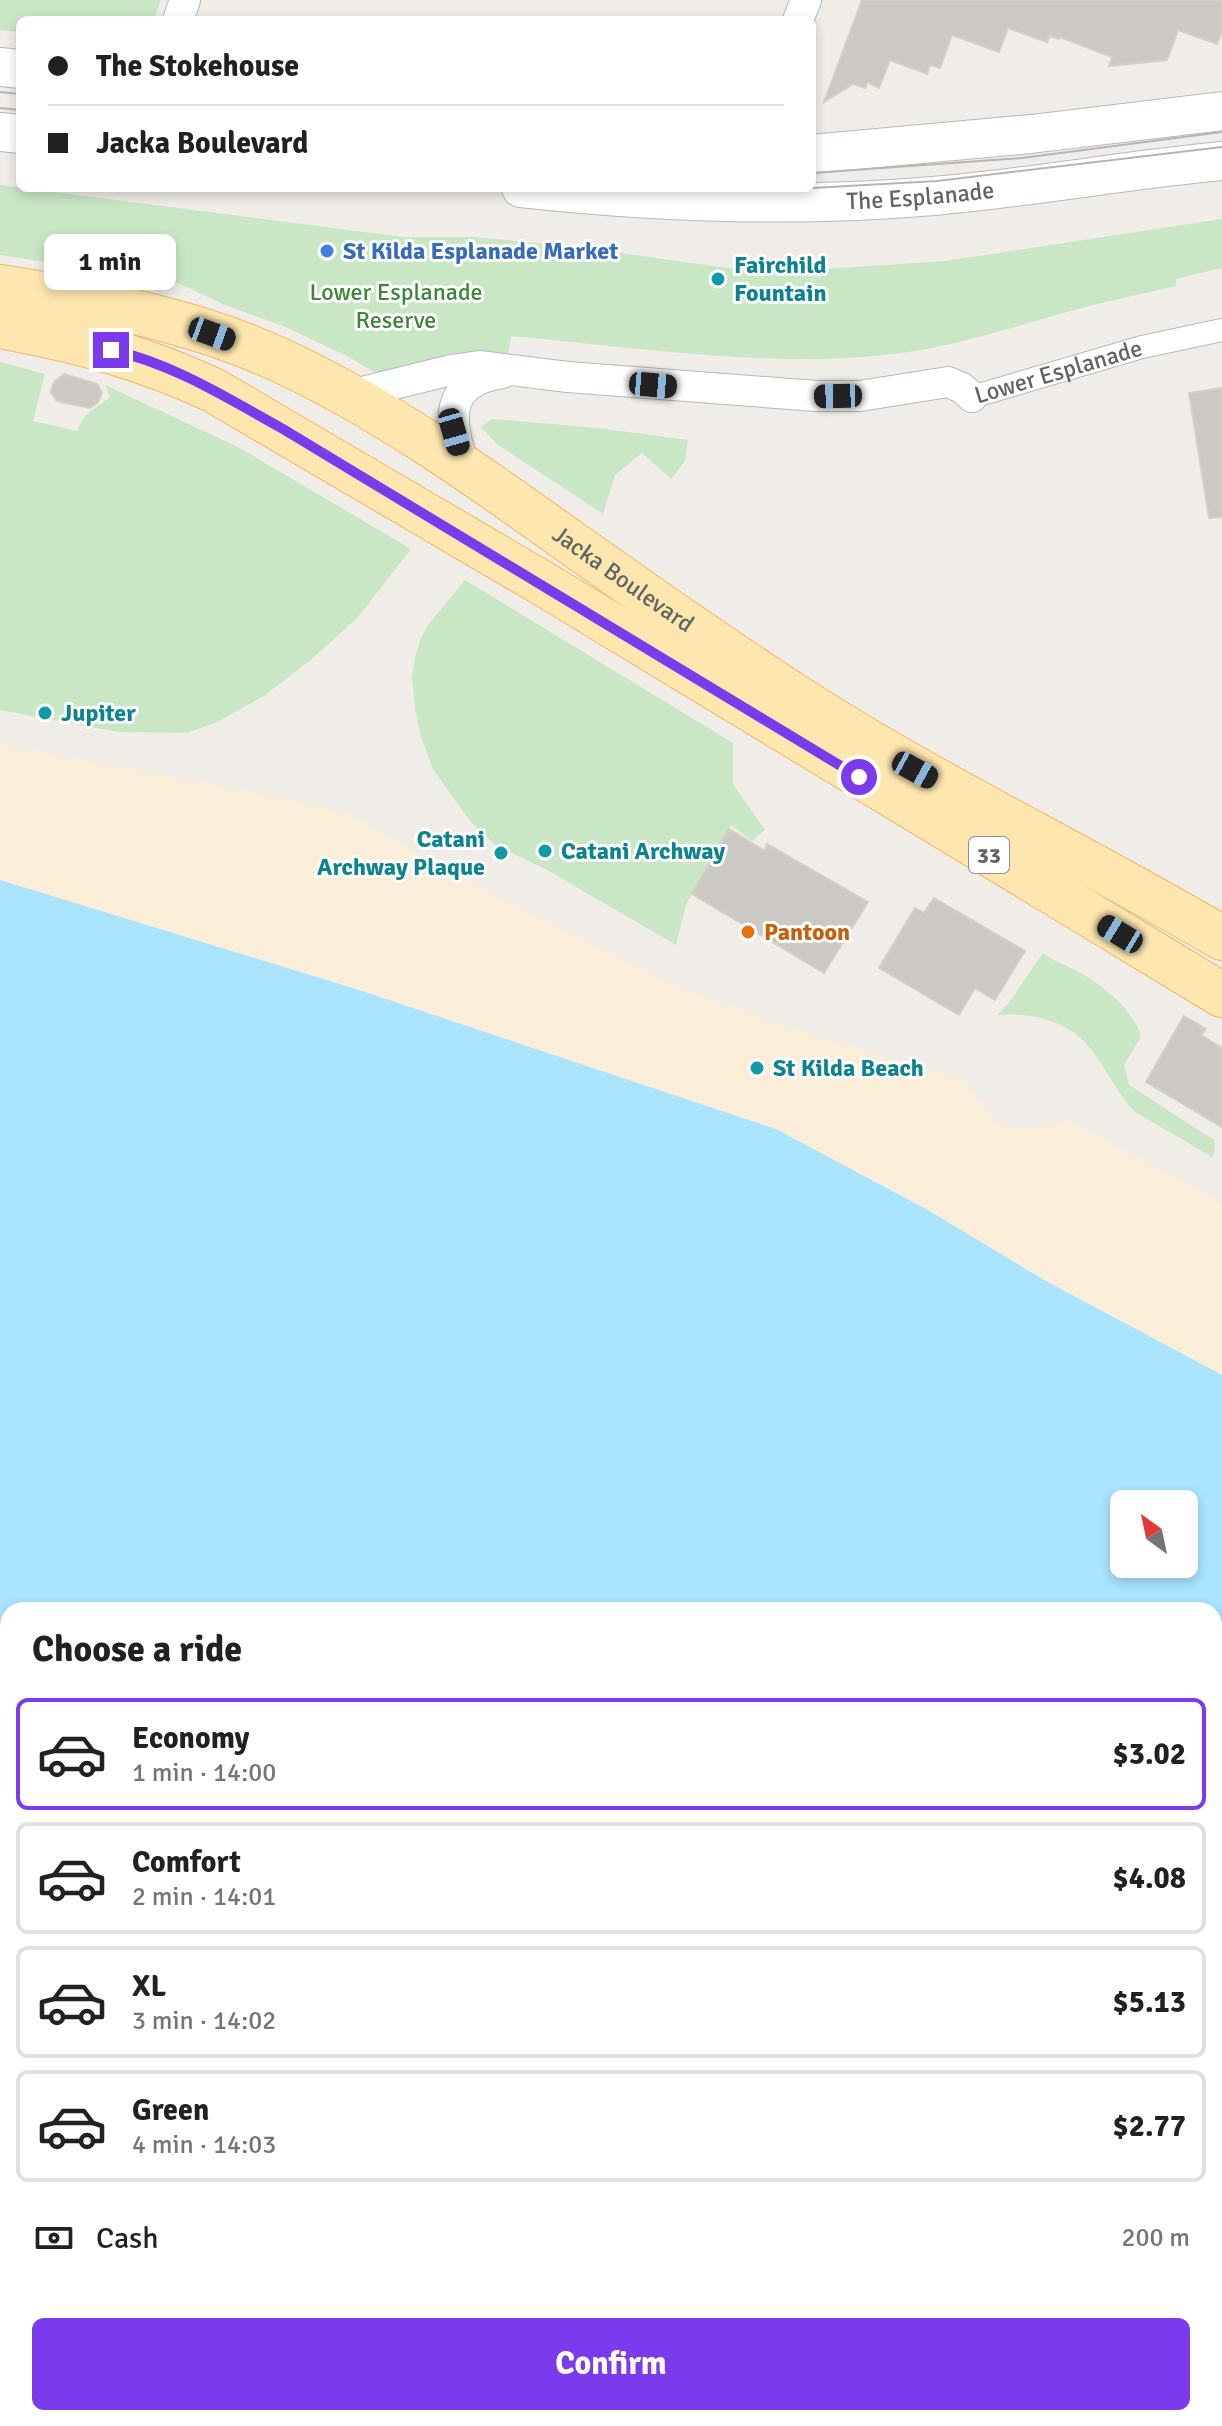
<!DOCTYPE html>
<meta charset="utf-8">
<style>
:root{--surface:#fff;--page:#f6f6f6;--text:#202124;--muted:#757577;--line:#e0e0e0;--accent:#7c3aed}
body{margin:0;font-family:Signika,sans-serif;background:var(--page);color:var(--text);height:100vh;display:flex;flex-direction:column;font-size:30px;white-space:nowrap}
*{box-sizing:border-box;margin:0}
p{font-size:26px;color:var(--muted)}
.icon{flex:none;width:44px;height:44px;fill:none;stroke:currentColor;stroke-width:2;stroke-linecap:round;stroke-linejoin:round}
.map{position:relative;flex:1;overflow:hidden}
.details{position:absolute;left:0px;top:1602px;width:1222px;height:824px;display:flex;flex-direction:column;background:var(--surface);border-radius:24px 24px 0 0;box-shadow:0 4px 12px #0003}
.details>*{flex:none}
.guide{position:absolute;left:16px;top:16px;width:800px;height:176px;border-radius:12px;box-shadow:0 4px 12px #0003;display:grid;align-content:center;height:176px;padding:0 32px;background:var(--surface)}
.needle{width:52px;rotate:327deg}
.buttons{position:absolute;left:1110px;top:1490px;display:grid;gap:16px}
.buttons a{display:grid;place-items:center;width:88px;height:88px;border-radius:12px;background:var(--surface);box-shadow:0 4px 12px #0003;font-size:40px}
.end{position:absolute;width:36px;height:36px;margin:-18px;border:10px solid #7c3aed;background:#fff;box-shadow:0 0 0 4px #fff}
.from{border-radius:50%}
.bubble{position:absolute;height:56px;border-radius:12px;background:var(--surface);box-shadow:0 4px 12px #0003;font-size:26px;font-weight:700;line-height:56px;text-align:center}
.car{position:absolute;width:24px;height:48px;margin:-24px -12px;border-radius:10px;box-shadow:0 0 6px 2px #0007;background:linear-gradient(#222 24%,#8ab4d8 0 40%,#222 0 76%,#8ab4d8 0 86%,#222 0)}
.guide b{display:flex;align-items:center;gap:28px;height:76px;font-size:30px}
.guide b+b{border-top:2px solid var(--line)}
.guide i{width:20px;height:20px;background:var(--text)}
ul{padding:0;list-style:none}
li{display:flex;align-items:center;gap:24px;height:112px;margin:0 16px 12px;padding:0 16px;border:4px solid var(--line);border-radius:12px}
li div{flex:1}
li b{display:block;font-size:30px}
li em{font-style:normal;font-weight:700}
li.selected{border-color:var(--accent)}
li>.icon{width:72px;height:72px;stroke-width:1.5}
h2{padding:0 32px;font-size:36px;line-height:96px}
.pay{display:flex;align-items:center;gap:20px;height:88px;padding:0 32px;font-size:30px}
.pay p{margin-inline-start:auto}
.action{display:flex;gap:16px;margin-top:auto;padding:16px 32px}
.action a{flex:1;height:92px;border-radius:12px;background:var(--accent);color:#fff;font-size:32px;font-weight:700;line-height:92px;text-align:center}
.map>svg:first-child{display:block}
.green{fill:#c9e7c5}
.sand{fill:#faeed9}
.water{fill:#aae4fe;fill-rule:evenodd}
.building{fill:#ccc8c4;stroke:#d5cfc6;stroke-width:2}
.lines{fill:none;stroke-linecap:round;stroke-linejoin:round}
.pedestrian-casing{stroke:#b5b8bb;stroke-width:24}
.minor-casing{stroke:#b5b8bb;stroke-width:32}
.tertiary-casing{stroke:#b5b8bb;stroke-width:40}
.primary-casing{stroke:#f0b661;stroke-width:46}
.pedestrian{stroke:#fff;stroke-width:22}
.minor{stroke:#fff;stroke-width:30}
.tertiary{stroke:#fff;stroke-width:38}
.primary{stroke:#fee7af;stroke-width:44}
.tram{stroke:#b4b5b5;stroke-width:2}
.route{stroke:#7c3aed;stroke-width:10}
.shop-dot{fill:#3f7fe0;stroke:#fff;stroke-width:3}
.culture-dot{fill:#0f9aa8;stroke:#fff;stroke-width:3}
.food-dot{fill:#e8710a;stroke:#fff;stroke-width:3}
.labels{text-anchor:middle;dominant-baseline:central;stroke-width:6;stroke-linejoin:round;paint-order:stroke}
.shield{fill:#fff;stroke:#8f9295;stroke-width:2}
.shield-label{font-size:22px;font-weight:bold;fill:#5f6467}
.street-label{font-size:24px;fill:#5f6467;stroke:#fff}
.shop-label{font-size:24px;font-weight:bold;fill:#366cbe;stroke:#fff;text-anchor:start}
.culture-label{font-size:24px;font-weight:bold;fill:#0d838f;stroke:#fff;text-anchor:start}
.park-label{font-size:24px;fill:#3d8637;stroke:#fff}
.food-label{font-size:24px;font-weight:bold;fill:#c56008;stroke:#fff;text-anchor:start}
</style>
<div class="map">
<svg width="1222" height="2426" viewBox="0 0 1222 2426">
<rect width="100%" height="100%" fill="#f0ede8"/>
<!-- green -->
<g class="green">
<polygon points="0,0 161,0 154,20 20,20 20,32 0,30"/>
<path d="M 0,185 L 403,237 L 476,237 L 586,248 L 763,273 L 945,261 L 1222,219 L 1222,268 L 1176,279 L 1176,286 C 1139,295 1101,302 1064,313 C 1007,329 952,347 893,354 C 770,369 635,347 511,336 L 508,356 L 386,379 L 347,356 L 283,326 L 225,305 L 178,283 L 0,255 Z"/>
<polygon points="0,362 45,374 33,421 77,431 85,416 110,397 105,385 238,447 411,549 358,617 313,658 264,696 217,722 187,733 118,732 0,710"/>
<polygon points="492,419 598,428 688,440 685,461 671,479 642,453 615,475 603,514 497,444 481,427"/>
<polygon points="465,580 733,743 733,784 765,830 752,841 731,825 686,905 676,945 549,871 495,845 469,820 433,769 421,737 415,708 412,677 415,657 421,638 428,625"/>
<path d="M 1043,953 C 1053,962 1060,962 1071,968 C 1096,980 1134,1008 1141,1037 L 1124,1065 L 1129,1085 L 1214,1140 L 1215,1152 L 1212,1157 L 1135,1112 C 1116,1093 1106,1067 1088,1046 C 1067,1020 1029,1012 997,1015 L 1008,1004 Z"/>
</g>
<!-- sand -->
<polygon class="sand" points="0,744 294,800 351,815 470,883 668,982 792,1029 963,1079 995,1121 1017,1129 1069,1120 1222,1203 1222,1375 1043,1279 926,1209 776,1129 359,990 0,880"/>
<!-- water -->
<path class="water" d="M 0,880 L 359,990 L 776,1129 L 926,1209 L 1044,1280 L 1222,1375 L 1222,2426 L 0,2426 ZM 1124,1504 L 1184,1504 L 1184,1564 L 1124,1564 ZM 8,1610 L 1214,1610 L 1214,2418 L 8,2418 Z"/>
<!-- building -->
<g class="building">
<polygon points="862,0 1222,0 1222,32 1217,44 1178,30 1167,60 1109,66 1112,57 1060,37 1059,39 1050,36 1047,42 1008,28 999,52 952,35 940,68 930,65 927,74 890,60 879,88 868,82 865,88 853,84 824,102"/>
<polygon points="64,374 97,384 102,393 98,402 90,408 57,401 51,392 54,382"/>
<polygon points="1222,388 1222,517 1209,518 1189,393"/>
<polygon points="729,829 765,851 767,844 868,902 824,973 692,894"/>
<polygon points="934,898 1025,951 995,1000 975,988 959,1015 879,968 915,908 924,913"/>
<polygon points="1184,1016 1206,1029 1201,1035 1222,1048 1222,1127 1146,1082"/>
</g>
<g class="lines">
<defs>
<g id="pedestrian">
<path id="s1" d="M 972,397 L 1142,347 L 1222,330"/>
</g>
<g id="minor">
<polyline points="178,20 185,0"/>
<polyline points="798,20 806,0"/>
<polyline points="350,395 451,370 479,366 568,377 816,396 860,396 948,382 962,388 972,397"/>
<path d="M 464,467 C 450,421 441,383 503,373"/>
</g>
<g id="tertiary">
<polyline points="0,67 20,69"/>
<polyline points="0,132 20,134"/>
<polyline points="812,154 1031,134 1222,111"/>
<path id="s2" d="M 521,188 C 658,203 795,208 933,196 C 1029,188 1125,170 1222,161"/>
</g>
<g id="primary">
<path id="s3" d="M 0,287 C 96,302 195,320 284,362 C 386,410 478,476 569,541 C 645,595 722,649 801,700 C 937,787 1083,856 1222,938"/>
<path d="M 0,326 C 80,341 139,356 213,390 L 542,583 L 1222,995"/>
</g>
</defs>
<!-- pedestrian casing -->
<use href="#pedestrian" class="pedestrian-casing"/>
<!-- minor casing -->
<use href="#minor" class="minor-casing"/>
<!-- tertiary casing -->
<use href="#tertiary" class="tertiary-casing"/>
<!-- primary casing -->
<use href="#primary" class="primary-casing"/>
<!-- pedestrian -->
<use href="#pedestrian" class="pedestrian"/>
<!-- minor -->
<use href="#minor" class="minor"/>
<!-- tertiary -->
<use href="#tertiary" class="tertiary"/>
<!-- primary -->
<use href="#primary" class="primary"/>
<!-- tram -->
<g class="tram">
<polyline points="0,92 20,94"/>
<polyline points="0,108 20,110"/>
<polyline points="812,173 1022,158 1222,132"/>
<polyline points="757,188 799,188"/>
<polyline points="812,188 937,181 1222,147"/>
</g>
</g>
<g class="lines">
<!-- route -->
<path class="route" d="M 111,350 C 172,363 229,399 283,429 L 859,777"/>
</g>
<!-- markers -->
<circle class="shop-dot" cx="327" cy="251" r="8"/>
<g class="culture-dot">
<circle cx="718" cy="279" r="8"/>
<circle cx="45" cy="713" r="8"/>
<circle cx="545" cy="851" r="8"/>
<circle cx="501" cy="853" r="8"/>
<circle cx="757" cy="1068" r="8"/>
</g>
<circle class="food-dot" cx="748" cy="932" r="8"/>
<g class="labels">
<!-- shield labels -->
<rect class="shield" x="969" y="837" width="40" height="36" rx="6"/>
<g class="shield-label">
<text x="989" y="855">33</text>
</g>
<!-- street labels -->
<g class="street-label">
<text stroke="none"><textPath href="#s2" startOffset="400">The Esplanade</textPath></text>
<text stroke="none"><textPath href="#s1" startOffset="90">Lower Esplanade</textPath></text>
<text stroke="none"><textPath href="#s3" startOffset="698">Jacka Boulevard</textPath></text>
</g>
<!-- shop labels -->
<g class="shop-label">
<text x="343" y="251">St Kilda Esplanade Market</text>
</g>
<!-- culture labels -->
<g class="culture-label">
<text x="734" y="265">Fairchild<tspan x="734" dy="28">Fountain</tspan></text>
<text x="61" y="713">Jupiter</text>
<text x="485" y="839" text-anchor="end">Catani<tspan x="485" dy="28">Archway Plaque</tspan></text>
<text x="561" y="851">Catani Archway</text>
<text x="773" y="1068">St Kilda Beach</text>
</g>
<!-- park labels -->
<g class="park-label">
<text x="396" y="292">Lower Esplanade<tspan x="396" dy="28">Reserve</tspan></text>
</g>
<!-- food labels -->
<g class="food-label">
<text x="764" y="932">Pantoon</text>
</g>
</g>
</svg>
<div class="buttons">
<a><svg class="needle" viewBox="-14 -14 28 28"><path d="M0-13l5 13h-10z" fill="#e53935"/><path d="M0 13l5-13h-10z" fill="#757577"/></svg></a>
</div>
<i class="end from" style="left:859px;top:777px"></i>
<i class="end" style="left:111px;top:350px"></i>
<div class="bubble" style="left:44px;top:234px;width:132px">1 min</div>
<i class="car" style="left:212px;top:334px;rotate:110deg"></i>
<i class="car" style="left:653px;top:385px;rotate:95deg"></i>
<i class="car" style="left:838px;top:396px;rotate:269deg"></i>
<i class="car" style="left:454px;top:432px;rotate:164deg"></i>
<i class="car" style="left:915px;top:770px;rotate:119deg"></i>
<i class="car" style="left:1120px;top:934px;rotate:301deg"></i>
<div class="guide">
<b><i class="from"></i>The Stokehouse</b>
<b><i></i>Jacka Boulevard</b>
</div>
<section class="details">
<h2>Choose a ride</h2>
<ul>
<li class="selected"><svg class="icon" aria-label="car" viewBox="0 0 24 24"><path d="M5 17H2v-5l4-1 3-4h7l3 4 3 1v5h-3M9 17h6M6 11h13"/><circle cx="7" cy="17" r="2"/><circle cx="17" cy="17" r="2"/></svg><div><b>Economy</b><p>1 min · 14:00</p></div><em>$3.02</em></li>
<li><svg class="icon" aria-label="car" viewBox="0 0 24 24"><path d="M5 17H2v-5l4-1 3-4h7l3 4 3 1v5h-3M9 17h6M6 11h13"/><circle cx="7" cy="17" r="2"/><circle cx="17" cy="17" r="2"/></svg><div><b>Comfort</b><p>2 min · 14:01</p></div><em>$4.08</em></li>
<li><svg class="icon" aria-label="car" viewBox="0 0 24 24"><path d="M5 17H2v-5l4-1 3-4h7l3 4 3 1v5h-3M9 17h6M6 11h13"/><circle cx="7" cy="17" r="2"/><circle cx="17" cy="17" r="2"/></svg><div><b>XL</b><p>3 min · 14:02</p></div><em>$5.13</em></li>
<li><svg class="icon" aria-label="car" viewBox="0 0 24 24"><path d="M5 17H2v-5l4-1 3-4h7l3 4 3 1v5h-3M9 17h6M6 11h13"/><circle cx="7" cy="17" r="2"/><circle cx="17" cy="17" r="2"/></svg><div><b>Green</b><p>4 min · 14:03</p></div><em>$2.77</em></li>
</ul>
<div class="pay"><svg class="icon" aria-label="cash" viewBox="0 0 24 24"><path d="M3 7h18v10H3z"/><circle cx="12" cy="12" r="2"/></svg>Cash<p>200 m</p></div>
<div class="action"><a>Confirm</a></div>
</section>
</div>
